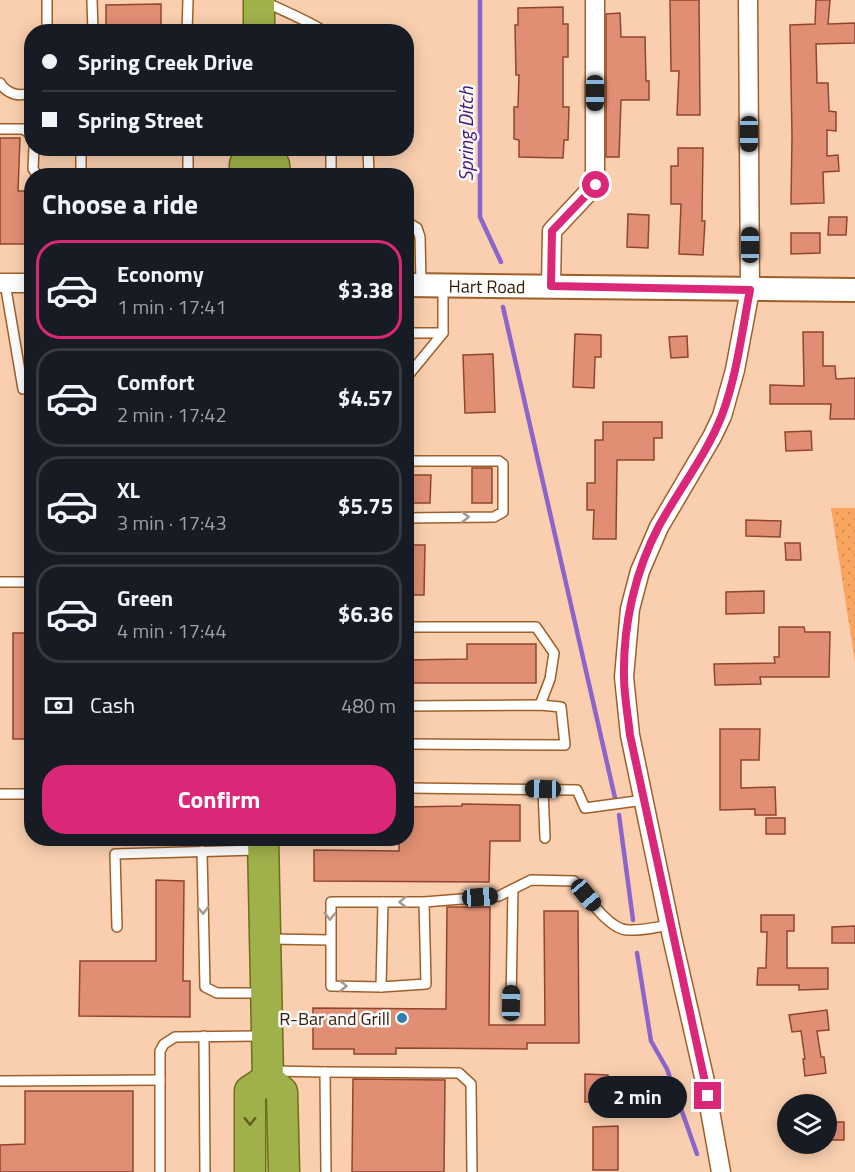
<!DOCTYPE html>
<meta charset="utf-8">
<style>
:root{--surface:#171b24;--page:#242831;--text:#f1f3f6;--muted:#9ea1a6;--line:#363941;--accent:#db2777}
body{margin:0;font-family:"Titillium Web",sans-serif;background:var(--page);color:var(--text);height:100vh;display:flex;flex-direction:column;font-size:22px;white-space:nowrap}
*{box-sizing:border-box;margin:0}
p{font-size:20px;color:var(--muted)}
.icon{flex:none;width:33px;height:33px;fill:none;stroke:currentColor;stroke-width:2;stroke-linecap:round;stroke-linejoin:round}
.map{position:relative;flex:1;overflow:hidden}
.panel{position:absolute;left:24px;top:168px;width:390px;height:678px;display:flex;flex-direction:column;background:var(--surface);border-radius:24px;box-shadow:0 3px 15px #0003}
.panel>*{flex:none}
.banner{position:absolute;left:24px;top:24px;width:390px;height:132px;border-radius:24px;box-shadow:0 3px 15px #0003;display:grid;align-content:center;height:132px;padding:0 18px;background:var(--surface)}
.controls{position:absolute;left:777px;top:1094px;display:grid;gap:12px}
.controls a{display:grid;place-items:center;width:60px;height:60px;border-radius:50%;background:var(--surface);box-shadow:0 3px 15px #0003;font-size:30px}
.end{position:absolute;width:27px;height:27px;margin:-14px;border:8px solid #db2777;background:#fff;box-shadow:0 0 0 3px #fff}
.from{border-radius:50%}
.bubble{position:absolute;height:42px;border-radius:21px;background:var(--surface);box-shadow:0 3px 15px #0003;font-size:20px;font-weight:700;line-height:42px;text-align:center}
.car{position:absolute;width:18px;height:36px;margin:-18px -9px;border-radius:8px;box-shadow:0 0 4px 2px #0007;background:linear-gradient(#222 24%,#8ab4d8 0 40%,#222 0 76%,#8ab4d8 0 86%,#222 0)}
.banner b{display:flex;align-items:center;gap:21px;height:57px;font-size:22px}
.banner b+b{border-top:2px solid var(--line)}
.banner i{width:15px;height:15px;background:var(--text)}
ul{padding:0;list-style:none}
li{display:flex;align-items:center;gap:18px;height:99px;margin:0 12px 9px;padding:0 6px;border:3px solid var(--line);border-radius:24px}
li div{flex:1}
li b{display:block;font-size:22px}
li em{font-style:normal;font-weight:700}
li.on{border-color:var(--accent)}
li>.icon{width:54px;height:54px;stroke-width:1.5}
h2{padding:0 18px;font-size:27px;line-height:72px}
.pay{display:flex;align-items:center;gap:15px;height:66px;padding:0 18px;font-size:22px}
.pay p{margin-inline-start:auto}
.action{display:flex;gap:12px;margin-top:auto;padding:12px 18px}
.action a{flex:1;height:69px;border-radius:24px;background:var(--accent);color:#fff;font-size:24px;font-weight:700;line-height:69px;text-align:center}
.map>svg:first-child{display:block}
.grass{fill:url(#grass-dots)}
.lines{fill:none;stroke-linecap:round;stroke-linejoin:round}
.stream{stroke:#8c65cc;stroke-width:4.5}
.building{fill:#e18f74;stroke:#90462e;stroke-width:1.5}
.service-casing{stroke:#9e6028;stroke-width:12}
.minor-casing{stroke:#9e6028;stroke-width:21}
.tertiary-casing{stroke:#9e6028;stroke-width:26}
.trunk-casing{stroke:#6b7015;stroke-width:33}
.service{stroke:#fff;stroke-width:9}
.minor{stroke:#fff;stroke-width:18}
.tertiary{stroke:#fff;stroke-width:22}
.trunk{stroke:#a0b04b;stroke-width:30}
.oneway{stroke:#a5998e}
.oneway2{stroke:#665f24}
.route{stroke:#db2777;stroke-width:8}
.poi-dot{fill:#2e80b1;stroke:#fafafa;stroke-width:2}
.labels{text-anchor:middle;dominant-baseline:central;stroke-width:5;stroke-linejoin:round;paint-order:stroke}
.street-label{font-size:18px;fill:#361c05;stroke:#fafafa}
.poi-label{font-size:18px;fill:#361c05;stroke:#fafafa;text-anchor:end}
.water-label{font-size:20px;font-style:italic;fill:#441876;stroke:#fafafa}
</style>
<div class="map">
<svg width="855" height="1172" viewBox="0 0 855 1172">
<defs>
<pattern id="grass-dots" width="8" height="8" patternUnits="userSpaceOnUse" patternTransform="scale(1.5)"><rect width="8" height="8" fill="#f9a560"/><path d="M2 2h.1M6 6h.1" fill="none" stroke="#d68d52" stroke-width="1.8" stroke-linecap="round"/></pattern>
</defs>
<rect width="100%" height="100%" fill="#facfaf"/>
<!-- grass -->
<polygon class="grass" points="831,508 855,508 855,662"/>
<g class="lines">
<!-- stream -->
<g class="stream">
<polyline points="480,0 480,217 501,262"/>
<polyline points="503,307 615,798"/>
<polyline points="619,815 633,920"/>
<polyline points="637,953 651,1041 667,1069 697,1154"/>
</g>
</g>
<!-- building -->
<g class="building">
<polygon points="670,0 699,0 700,115 677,115 679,71 671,71"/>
<polygon points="816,0 830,0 828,24 855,23 855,43 816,44 817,83 828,83 829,111 836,112 836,131 827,130 827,156 838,155 839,171 823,172 824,203 791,204 792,136 790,25 815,24"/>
<polygon points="161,4 161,32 106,31 106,5"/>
<polygon points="563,7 563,24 568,24 568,57 563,57 563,107 569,107 568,140 564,140 563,158 519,157 519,140 514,139 514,107 518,107 519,75 516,75 515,25 518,25 518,8"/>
<polygon points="620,13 621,37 645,37 646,81 649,81 649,100 621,100 619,157 606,157 606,14"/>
<polygon points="0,138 20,138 18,191 32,191 32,244 0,244"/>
<polygon points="678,148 703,148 702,221 705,221 703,255 679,254 681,204 671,204 671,166 678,166"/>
<polygon points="628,214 649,215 648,248 627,247"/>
<polygon points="829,217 847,217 846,235 828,235"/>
<polygon points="791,233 820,233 820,253 791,254"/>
<polygon points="803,332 823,332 823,366 835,366 836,379 855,378 855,419 830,419 831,404 770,404 770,385 804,386"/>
<polygon points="575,334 601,335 601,357 595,357 594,388 573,387"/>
<polygon points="687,336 688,357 671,358 669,337"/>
<polygon points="493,354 495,412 465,413 463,355"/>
<polygon points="603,422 662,422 662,438 654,438 654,460 617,460 616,539 593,539 594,510 587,510 587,483 595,483 595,440 603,440"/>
<polygon points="811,431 812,450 786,451 785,432"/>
<rect x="472" y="468" width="20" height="35"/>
<polygon points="406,475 431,475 430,503 406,503"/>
<polygon points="746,520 781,521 780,537 746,536"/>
<polygon points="785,543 800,543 801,560 786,560"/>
<polygon points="406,545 425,545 424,595 406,595"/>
<polygon points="764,591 764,613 726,614 726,592"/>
<polygon points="779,627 804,627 805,632 830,632 829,677 760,677 761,684 715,685 714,664 775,663 774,657 779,657"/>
<rect x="13" y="633" width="19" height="106"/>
<polygon points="467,644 536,644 536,683 406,683 406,660 467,659"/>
<polygon points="720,729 760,729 759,760 741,760 741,788 775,787 776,815 755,815 755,809 720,810"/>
<polygon points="462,804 520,805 520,841 490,841 489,882 314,881 314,850 399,851 399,838 406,838 406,807 462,806"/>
<rect x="766" y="818" width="19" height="16"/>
<polygon points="156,880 184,881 183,981 190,981 190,1017 79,1016 80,961 156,961"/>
<polygon points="447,907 490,907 489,1025 545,1025 544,911 578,911 579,1043 527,1043 527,1049 396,1048 396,1054 354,1054 354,1049 313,1049 313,1008 446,1009"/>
<polygon points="761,915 794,915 794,931 787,931 787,968 828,968 828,989 799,990 799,985 757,985 758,968 766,968 767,932 761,932"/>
<polygon points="855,926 855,943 832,943 832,927"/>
<polygon points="827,1010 829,1030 817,1031 821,1057 824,1057 826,1073 805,1076 803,1059 805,1059 801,1031 792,1032 789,1015"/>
<polygon points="585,1074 608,1075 608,1102 585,1102"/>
<polygon points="353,1079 445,1080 444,1172 352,1172"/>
<polygon points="25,1091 133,1091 133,1172 0,1172 0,1145 25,1144"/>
<rect x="826" y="1122" width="18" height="18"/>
<polygon points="618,1126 618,1170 593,1170 593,1127"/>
</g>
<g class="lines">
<defs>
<g id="service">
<polyline points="47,0 47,32"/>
<polyline points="92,0 93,32"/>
<path d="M 265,2 C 284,11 304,19 322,30 L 319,32"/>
<polyline points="187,32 188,0"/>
<path d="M 0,83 C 7,94 20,98 32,92"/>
<polyline points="0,129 23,129 32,135"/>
<polyline points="34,148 33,169 38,176"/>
<polyline points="81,148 81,176"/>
<polyline points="188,148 188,176"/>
<polyline points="331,148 331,176"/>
<polyline points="368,148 369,176"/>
<polyline points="406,221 417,228 420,237 421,284"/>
<polyline points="5,283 23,389 32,389"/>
<polyline points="406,333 443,333 443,285"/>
<polyline points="406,378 443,333"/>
<polyline points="406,461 499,461 503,464 503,512 494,517 406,518"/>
<polyline points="0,582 32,582"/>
<polyline points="406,627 536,627 554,653 550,679 540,705"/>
<polyline points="406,706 540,705 561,707 565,745 406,744"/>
<polyline points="406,788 577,790 585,808 644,800"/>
<polyline points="543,789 545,838"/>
<polyline points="0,794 32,794"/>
<polyline points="202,851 205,987 217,993 263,993"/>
<path d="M 424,902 L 426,984 L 381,987 L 331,986 L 331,902 L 424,902 L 499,896 L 531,880 L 574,881 C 586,895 609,930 628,930 C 642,931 656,927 670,925"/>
<polyline points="117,927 115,854 258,850"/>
<polyline points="270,939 330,940"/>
<polyline points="381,987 383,902"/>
<polyline points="511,1003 513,889"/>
<polyline points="204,1036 205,1172"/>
<polyline points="271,1071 325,1072 326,1172"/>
<polyline points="325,1072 459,1073 471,1084 472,1172"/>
<polyline points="0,1081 160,1080"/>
<polyline points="160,1172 160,1051 164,1044 175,1037 264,1036"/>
</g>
<g id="minor">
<polyline points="0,283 32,283"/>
<polyline points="551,286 552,231 595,185 595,0"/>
<polyline points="721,1172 704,1077 672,937 630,735 624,677 630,609 640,571 659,527 712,437 722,416 735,370 750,290 748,0"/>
</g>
<g id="tertiary">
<path id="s1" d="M 406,285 L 855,290"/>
</g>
<g id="trunk">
<polyline points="259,0 259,32"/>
<polyline points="266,148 274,165 275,176"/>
<polyline points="245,176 245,164 254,148"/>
<polyline points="263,838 268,1079 282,1092 284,1172"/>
<polyline points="250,1172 250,1091 268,1079"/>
</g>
</defs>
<!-- service casing -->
<use href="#service" class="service-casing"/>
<!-- minor casing -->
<use href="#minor" class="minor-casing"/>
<!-- tertiary casing -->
<use href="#tertiary" class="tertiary-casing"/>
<!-- trunk casing -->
<use href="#trunk" class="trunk-casing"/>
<!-- service -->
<use href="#service" class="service"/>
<!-- minor -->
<use href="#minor" class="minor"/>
<!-- tertiary -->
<use href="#tertiary" class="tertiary"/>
<!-- trunk -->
<use href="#trunk" class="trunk"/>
</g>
<!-- one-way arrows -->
<defs><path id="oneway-chevron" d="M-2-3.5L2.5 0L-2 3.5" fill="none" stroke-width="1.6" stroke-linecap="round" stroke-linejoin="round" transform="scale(1.5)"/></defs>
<g class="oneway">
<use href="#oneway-chevron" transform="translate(465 517)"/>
<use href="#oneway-chevron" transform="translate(403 902) rotate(179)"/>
<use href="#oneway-chevron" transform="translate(203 910) rotate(89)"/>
<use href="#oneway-chevron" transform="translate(330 916) rotate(91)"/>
<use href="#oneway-chevron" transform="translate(343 986) rotate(1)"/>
</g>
<use class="oneway2" href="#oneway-chevron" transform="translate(250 1121) rotate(90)"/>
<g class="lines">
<!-- route -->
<path class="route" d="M 596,185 L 552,231 L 551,286 L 750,290 C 742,331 737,375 722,415 C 707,454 679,489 659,526 C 635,571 623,625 624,676 C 624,696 628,716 630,735 L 708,1096"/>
</g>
<!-- markers -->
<circle class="poi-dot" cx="402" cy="1018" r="6"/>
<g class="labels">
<!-- street labels -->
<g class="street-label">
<text stroke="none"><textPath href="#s1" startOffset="81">Hart Road</textPath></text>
</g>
<!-- poi labels -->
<g class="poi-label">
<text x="390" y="1018">R-Bar and Grill</text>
</g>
<!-- water labels -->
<g class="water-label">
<text transform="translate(465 134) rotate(-90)">Spring Ditch</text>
</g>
</g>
</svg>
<div class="controls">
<a><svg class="icon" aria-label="layers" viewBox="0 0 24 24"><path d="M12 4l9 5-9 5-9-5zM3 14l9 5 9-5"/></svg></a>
</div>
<i class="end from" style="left:596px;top:185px"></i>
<i class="end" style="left:708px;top:1096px"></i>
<div class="bubble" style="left:588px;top:1076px;width:99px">2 min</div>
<i class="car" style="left:595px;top:93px;rotate:180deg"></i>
<i class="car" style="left:749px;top:134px;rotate:180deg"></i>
<i class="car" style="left:750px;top:245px;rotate:0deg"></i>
<i class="car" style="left:543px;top:789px;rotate:271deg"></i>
<i class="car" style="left:586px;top:895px;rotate:140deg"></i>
<i class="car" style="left:480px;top:897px;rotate:86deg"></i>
<i class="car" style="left:511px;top:1003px;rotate:1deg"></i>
<div class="banner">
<b><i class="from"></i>Spring Creek Drive</b>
<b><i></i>Spring Street</b>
</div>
<section class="panel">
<h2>Choose a ride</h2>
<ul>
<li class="on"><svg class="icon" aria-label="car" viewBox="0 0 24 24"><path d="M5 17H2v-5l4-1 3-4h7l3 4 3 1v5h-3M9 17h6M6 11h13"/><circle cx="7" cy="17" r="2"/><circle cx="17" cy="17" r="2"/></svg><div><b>Economy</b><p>1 min · 17:41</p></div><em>$3.38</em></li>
<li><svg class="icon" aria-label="car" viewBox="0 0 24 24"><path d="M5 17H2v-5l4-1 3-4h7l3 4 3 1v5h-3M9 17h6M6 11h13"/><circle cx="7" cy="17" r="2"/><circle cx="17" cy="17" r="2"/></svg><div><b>Comfort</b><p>2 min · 17:42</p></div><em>$4.57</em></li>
<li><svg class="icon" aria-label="car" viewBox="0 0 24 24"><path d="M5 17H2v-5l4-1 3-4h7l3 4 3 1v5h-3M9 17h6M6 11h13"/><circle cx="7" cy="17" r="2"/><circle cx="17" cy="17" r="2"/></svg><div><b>XL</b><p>3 min · 17:43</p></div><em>$5.75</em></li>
<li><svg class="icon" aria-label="car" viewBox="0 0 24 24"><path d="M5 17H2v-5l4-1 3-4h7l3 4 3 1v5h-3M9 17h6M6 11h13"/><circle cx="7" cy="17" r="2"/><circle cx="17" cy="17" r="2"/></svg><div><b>Green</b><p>4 min · 17:44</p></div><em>$6.36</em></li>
</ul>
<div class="pay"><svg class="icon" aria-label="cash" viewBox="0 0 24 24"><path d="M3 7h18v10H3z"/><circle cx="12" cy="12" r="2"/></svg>Cash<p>480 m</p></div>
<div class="action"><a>Confirm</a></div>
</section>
</div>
